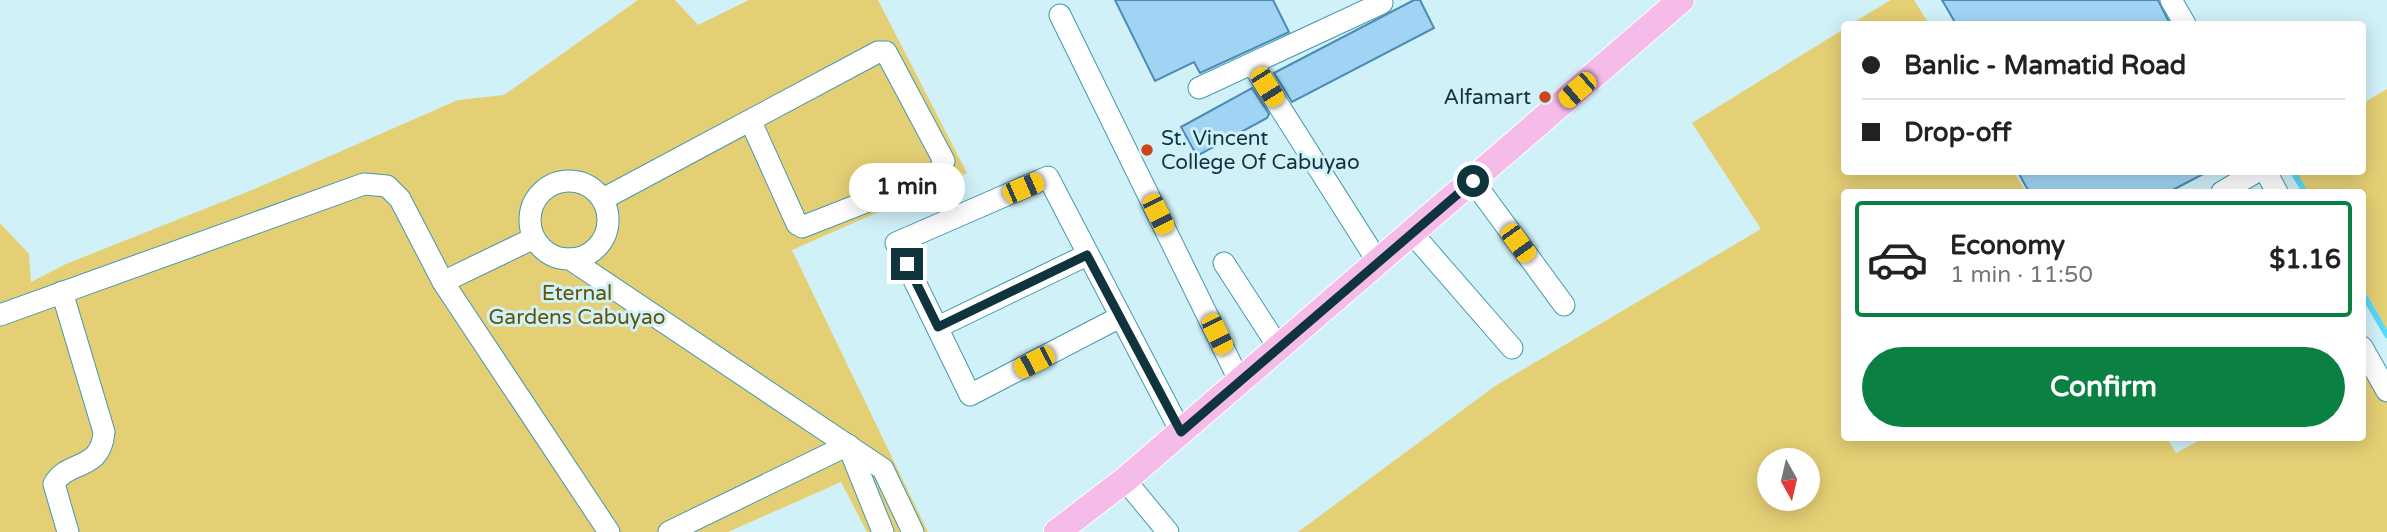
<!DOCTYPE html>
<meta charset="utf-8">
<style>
:root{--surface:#fff;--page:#f6f6f6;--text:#222;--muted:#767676;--line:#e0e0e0;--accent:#0b8043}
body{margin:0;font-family:"Varela Round",sans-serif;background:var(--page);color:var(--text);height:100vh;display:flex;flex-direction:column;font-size:26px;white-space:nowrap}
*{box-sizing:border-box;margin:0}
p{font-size:23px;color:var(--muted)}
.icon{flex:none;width:38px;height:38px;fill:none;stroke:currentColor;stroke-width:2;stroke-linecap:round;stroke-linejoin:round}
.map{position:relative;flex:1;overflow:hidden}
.sheet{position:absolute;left:1841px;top:189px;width:525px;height:252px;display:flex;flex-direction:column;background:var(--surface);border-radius:7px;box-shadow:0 4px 18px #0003}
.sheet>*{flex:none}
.guide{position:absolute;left:1841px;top:21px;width:525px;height:154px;border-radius:7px;box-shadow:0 4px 18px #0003;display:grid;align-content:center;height:154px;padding:0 21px;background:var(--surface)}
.needle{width:46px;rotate:172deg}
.fabs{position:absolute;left:1757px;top:448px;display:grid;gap:14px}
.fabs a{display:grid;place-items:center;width:63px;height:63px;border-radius:50%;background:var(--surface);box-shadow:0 4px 18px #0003;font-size:35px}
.end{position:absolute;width:32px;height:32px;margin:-16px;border:9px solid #0f343d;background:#fff;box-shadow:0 0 0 4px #fff}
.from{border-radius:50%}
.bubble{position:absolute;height:49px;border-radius:24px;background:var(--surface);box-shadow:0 4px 18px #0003;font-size:23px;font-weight:800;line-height:49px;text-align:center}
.car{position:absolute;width:21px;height:42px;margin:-21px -10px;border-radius:9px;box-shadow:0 0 5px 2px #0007;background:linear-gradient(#f5c518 24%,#345 0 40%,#f5c518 0 76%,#345 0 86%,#f5c518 0)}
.guide b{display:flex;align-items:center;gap:24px;height:66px;font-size:26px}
.guide b+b{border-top:2px solid var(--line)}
.guide i{width:18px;height:18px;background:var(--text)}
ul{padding:12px 0 0;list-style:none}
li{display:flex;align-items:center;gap:21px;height:116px;margin:0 14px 10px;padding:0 7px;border:4px solid transparent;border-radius:7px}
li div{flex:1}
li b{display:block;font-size:26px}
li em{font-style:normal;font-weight:800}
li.current{border-color:var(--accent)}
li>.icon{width:63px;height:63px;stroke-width:1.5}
.action{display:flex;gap:14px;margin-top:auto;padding:14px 21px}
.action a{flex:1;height:80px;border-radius:42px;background:var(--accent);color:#fff;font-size:28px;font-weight:800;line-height:80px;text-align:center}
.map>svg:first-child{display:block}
.green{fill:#e5cf75;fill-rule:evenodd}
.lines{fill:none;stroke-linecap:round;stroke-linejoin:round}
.stream{stroke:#5cd7f4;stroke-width:6}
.building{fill:#a1d4f4;stroke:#4c8cb2;stroke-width:2}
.minor-casing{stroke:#4299ad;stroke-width:23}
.major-casing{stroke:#fff;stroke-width:28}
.minor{stroke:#fff;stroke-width:21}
.major{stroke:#f6bce9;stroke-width:26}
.route{stroke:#0f343d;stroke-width:9}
.poi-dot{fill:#cc441c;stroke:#d1f1f9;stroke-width:2.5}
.labels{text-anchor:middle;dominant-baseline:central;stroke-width:6;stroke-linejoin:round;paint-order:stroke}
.poi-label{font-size:21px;fill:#0f343d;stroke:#d1f1f9;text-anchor:end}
.park-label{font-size:21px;fill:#625309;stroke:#d1f1f9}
</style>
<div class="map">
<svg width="2387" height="532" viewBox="0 0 2387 532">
<rect width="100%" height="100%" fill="#d1f1f9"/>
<!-- green -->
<g class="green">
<polygon points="638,0 675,0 698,25 749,0 878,0 967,173 792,250 928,532 867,532 841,482 728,532 0,532 0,223 29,254 31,282 66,264 252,190 458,100 504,95"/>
<polygon points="1891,0 1914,0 1929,24 1851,24"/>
<path d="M 1844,29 L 1844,172 L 2014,172 L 2026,192 L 1844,192 L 1844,438 L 2167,438 L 2176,453 L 2204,438 L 2362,438 L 2363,349 L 2387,390 L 2387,532 L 1298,532 L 1495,386 L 1761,229 L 1692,123 ZM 1769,460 L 1808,460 L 1808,499 L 1769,499 Z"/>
<polygon points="2387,89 2387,329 2363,287 2362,192 2307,192 2295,172 2362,172 2363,103"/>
</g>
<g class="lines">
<!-- stream -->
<g class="stream">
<polyline points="2293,172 2305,192"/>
<polyline points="2362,292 2387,335"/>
</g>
</g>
<!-- building -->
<g class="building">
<polygon points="1115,0 1273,0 1289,32 1200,73 1194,62 1155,81"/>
<polygon points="1414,0 1420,0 1434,28 1292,102 1274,73"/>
<polygon points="1942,0 2158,0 2170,24 1956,24"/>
<polygon points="1252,88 1269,114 1267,118 1197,156 1181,127"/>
<polygon points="2018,172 2207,172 2169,192 2029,192"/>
</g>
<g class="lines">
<defs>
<g id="minor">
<polyline points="2171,0 2185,24"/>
<polyline points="1060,15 1240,382"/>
<polyline points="1253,65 1378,262"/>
<polyline points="1199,88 1382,3 1380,0"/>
<polyline points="2266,172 2277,192"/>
<polyline points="1473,181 1564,305"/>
<circle cx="569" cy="220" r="39"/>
<polyline points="2222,192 2256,172"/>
<polyline points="603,199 878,52 886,52 944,161 937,174 802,227 797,224 751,122"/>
<polyline points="1412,233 1512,348"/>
<polyline points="534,238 443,282 609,532"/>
<polyline points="570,259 883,469 913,532"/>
<polyline points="1224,263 1279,348"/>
<path d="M 62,292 L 104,432 C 101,472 68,459 54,484 L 68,532"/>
<polyline points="0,315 364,184 387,186 400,199 443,282"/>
<polyline points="1120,317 970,395 896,243 1048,177 1181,432"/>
<polyline points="938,327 1087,255"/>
<polyline points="2362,347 2387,391"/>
<polyline points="848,445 883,532"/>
<polyline points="1125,480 1168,532"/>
<polyline points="669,532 848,445"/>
</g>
<polyline id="major" points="1057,532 1125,480 1681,0"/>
</defs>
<!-- minor casing -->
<use href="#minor" class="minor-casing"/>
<!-- major casing -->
<use href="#major" class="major-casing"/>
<!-- minor -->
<use href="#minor" class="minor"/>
<!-- major -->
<use href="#major" class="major"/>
</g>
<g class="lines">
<!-- route -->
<polyline class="route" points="907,264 938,327 1087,255 1181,432 1473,181"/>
</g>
<!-- markers -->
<g class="poi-dot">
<circle cx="1545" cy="97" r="7"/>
<circle cx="1147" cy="150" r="7"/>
</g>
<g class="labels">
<!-- poi labels -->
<g class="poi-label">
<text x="1531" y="97">Alfamart</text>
<text x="1161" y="138" text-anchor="start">St. Vincent<tspan x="1161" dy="24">College Of Cabuyao</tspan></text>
</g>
<!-- park labels -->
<g class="park-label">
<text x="577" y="293">Eternal<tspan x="577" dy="24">Gardens Cabuyao</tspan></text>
</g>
</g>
</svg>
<div class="fabs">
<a><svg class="needle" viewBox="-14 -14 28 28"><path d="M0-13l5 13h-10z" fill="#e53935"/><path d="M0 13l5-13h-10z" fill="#767676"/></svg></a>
</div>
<i class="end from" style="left:1473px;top:181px"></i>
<i class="end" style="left:907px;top:264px"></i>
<div class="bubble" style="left:849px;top:163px;width:116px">1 min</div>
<i class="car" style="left:1267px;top:87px;rotate:148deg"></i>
<i class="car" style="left:1577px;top:90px;rotate:229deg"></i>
<i class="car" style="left:1023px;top:188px;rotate:67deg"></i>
<i class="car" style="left:1158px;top:214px;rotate:154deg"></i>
<i class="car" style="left:1518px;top:243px;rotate:144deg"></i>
<i class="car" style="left:1217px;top:334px;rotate:154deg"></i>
<i class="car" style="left:1034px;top:362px;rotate:243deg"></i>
<div class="guide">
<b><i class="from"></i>Banlic - Mamatid Road</b>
<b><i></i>Drop-off</b>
</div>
<section class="sheet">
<ul>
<li class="current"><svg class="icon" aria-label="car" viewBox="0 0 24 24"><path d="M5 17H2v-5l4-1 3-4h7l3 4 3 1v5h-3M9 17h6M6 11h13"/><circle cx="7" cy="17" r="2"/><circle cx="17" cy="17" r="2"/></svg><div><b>Economy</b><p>1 min · 11:50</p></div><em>$1.16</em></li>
</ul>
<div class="action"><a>Confirm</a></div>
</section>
</div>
